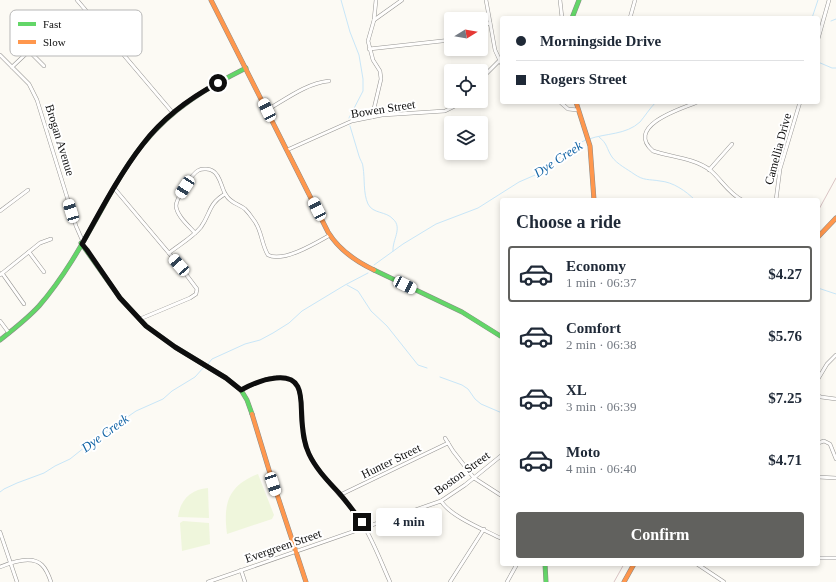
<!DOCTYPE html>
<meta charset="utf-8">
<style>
:root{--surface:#fff;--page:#f6f6f7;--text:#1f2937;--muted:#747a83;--line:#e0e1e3;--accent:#61615e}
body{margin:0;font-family:Georgia,serif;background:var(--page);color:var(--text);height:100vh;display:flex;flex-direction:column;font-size:15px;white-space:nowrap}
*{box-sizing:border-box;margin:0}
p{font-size:13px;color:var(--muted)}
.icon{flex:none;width:22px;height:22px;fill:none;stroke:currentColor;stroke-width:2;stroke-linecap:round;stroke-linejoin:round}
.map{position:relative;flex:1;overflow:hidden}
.details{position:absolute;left:500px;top:198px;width:320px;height:368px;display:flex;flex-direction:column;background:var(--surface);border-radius:4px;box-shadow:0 2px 6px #0003}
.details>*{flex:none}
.top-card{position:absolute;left:500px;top:16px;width:320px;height:88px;border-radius:4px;box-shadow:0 2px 6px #0003;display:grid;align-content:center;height:88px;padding:0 16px;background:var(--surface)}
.needle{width:26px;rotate:79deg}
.tools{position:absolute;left:444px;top:12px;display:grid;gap:8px}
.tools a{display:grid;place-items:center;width:44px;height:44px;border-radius:4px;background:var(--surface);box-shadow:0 2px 6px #0003;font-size:20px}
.end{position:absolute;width:18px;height:18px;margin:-9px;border:5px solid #0e0e0e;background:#fff;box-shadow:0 0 0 2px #fff}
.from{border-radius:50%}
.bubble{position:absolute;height:28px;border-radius:4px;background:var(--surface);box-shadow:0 2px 6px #0003;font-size:13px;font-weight:800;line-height:28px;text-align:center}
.car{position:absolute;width:12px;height:24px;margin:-12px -6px;border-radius:5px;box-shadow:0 0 3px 1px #0007;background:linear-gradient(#fff 24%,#345 0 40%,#fff 0 76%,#345 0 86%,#fff 0)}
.top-card b{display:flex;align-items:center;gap:14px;height:38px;font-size:15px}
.top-card b+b{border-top:1px solid var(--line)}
.top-card i{width:10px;height:10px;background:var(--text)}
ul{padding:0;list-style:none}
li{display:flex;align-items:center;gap:12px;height:56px;margin:0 8px 6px;padding:0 8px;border:2px solid transparent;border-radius:4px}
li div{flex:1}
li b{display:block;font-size:15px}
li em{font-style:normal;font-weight:800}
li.current{border-color:var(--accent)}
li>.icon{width:36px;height:36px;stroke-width:1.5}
h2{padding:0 16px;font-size:18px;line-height:48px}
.action{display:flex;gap:8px;margin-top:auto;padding:8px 16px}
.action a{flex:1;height:46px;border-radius:4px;background:var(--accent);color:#fff;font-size:16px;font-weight:800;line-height:46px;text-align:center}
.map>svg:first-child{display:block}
.pitch{fill:#eff6dc}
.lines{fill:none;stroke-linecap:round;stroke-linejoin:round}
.stream{stroke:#c8e6f8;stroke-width:1}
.street-casing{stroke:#959492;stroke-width:4}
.fast-casing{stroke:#8c8b88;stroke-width:5}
.slow-casing{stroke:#8c8b88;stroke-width:5}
.street{stroke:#fffefd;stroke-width:3}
.fast{stroke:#63d668;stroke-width:4}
.slow{stroke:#ff974d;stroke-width:4}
.rail{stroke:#d9c4c4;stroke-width:1}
.route{stroke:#0e0e0e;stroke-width:5}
.labels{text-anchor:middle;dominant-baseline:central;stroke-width:4;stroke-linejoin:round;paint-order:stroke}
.street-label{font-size:12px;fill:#0e0e0e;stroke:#fff}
.water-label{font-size:13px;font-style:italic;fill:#1264a6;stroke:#fff}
.key{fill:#fff;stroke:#b7b7b7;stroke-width:1}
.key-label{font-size:11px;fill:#0e0e0e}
</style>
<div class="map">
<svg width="836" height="582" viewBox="0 0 836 582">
<rect width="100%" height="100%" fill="#fcfaf4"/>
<!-- pitch -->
<g class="pitch">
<path d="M 258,474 L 274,515 L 272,519 L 227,534 C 223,503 228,486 258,474 Z"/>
<path d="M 208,488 L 209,518 L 178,517 C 180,500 191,489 208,488 Z"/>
<polygon points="183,521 209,523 210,544 182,551 180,523"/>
</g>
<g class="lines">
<!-- stream -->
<g class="stream">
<polyline points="341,0 350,32 359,55 363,79 363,91 349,118"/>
<polyline points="812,18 818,0"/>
<polyline points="831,21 836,19"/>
<polyline points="818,62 832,68 836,68"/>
<path d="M 350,126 C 353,136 356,146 359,156 C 360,160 363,163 363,167 C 365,179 363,193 368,204 C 373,214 386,211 393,219 C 403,228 392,240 393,251"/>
<path d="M 599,137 C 608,144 606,148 612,157 C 617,164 627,169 634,174 C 644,181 649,179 660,181 C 673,182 686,191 695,200"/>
<path d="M 589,139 C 606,133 626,135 640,122 C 645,116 650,108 656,102"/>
<polyline points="374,265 403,244 436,224 478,208 519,182 542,172 559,158 577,144 586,140"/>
<polyline points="347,285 358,291 371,311 387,326 418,365 427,368"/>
<polyline points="818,288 836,294"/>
<polyline points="208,364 212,359 245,344 260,340 273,333 289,323 302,311 345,285 368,273"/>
<polyline points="440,377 462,385 468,389 475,399 481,404 502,413"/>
<polyline points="0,492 4,489 17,483 44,473 55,466 70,459 90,443 136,411 163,399 172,391 195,377 204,367"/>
</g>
<defs>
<g id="street">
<polyline points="77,0 173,113"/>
<polyline points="486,0 495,50 502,65"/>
<polyline points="560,0 562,18"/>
<polyline points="630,18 635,0"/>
<polyline points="374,20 402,0"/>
<polyline points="481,27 490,23"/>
<polyline points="14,36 29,51 38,41"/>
<polyline points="818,39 829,0"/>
<polyline points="369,49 451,40"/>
<polyline points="0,55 29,84 37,100 76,226 83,242"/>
<polyline points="12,67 29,51 44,66"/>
<polyline points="481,79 499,61"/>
<polyline points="560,102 568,109 578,110"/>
<path d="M 698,102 C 682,108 624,126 653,151 C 671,157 694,158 710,170 C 721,179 728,193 742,200"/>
<path d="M 267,110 C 286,99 307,83 329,81"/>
<polyline points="372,117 381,79 380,71 373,60 368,41 374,20 376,0"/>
<polyline points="287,150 352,121 382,115 445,111 455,106 460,101"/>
<polyline points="709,170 732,144"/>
<polyline points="114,188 179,265 197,289 196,294 190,298 140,319"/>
<polyline points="776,200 780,169 800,102"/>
<polyline points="0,211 28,190"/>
<path d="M 195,233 C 188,225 177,216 176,206 C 176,199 192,173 199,170 C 203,168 210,169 213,171 C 221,176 221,188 226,195 C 230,203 239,204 245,209 C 248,212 251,216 253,219 C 262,229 261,244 268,255 C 283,263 316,243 330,235"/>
<polyline points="29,252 44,272"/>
<path d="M 169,253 C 179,245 193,237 201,227 C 211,213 208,204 225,194"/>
<polyline points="2,273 24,304"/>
<polyline points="0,275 40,243 51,239"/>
<polyline points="0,321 9,333"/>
<polyline points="818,379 827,364 836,355"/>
<path d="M 241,390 C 253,384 277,372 290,379 C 306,387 301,423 304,439 C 309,468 345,497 361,521 C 373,540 381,562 390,582"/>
<polyline points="818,396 821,397 836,399"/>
<polyline points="445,438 453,451 474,478 502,496"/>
<polyline points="818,443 824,441 830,444 836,459"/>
<polyline points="818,477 836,478"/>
<polyline points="340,495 448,443"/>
<path d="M 441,501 C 451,517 485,530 502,539"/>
<polyline points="0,532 17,582"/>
<polyline points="818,558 836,558"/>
<polyline points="697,564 724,582"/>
<path d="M 0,567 C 12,562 32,555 42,565 C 47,570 49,576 51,582"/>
<polyline points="241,570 245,582"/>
<polyline points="208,582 441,501 465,485 502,455"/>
<polyline points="450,582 484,529"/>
<polyline points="507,582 517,564"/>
</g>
<g id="fast">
<polyline points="572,18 579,0"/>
<polyline points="81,243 120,298 146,326 175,347 226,378 241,390 247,400 252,414"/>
<polyline points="374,270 462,312 502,337"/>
<path d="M 0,340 C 14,329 27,319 39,306 C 65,276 84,241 103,207 C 115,185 128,162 144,143 C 171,109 208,87 246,68"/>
<polyline points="545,564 546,582"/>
</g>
<g id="slow">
<path d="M 211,0 L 328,232 C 339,250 355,261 374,270"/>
<polyline points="576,102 590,146 594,200"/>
<polyline points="818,237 836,218"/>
<polyline points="252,414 269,470 306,582"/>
<polyline points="624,582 634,564"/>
</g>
</defs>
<!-- street casing -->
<use href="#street" class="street-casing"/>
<!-- fast casing -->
<use href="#fast" class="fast-casing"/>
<!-- slow casing -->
<use href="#slow" class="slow-casing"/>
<!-- street -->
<use href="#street" class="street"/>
<!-- fast -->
<use href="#fast" class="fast"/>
<!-- slow -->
<use href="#slow" class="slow"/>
<!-- rail -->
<g class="rail">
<polyline points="818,211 836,178"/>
<polyline points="614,582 624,564"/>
</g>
</g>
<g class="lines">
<!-- route -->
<path class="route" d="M 218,83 C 190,98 162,119 143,144 C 119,175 101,210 82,244 L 87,250 L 120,298 L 146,326 L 175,347 L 226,378 L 241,390 C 252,384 263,379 276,378 C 306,375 300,401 302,422 C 303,433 304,444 309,454 C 316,469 328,481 339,493 C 347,502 354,512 362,522"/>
</g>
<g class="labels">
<!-- street labels -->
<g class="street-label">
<text transform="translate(383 109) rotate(-9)">Bowen Street</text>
<text transform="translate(60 140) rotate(73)">Brogan Avenue</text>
<text transform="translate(778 149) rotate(-75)">Camellia Drive</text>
<text transform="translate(391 461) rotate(-26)">Hunter Street</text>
<text transform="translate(462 473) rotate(-36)">Boston Street</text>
<text transform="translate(283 546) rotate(-19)">Evergreen Street</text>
</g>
<!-- water labels -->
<g class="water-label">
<text transform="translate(558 159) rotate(-33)">Dye Creek</text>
<text transform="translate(105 433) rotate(-36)">Dye Creek</text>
</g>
</g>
<!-- legend -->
<rect x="10" y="10" width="132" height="46" rx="6" class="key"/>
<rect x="18" y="22" width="18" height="4" fill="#63d668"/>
<rect x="18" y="40" width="18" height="4" fill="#ff974d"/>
<g class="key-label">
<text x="43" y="28">Fast</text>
<text x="43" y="46">Slow</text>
</g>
</svg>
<div class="tools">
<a><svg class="needle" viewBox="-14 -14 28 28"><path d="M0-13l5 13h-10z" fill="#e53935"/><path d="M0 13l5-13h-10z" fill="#747a83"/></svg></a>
<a><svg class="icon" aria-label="locate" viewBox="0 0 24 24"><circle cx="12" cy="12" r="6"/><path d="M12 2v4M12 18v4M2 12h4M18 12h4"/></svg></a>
<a><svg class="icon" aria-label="layers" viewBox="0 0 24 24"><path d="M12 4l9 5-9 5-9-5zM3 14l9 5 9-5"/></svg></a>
</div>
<i class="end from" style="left:218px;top:83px"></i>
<i class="end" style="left:362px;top:522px"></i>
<div class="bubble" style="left:376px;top:508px;width:66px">4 min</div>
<i class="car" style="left:267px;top:110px;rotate:334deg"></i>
<i class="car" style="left:185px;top:187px;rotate:213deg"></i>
<i class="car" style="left:317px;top:209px;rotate:333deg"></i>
<i class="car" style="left:71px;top:211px;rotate:343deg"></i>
<i class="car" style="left:179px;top:265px;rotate:319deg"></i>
<i class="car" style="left:405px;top:285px;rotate:116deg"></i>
<i class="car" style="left:273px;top:484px;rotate:162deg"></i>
<div class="top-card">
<b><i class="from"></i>Morningside Drive</b>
<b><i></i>Rogers Street</b>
</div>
<section class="details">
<h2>Choose a ride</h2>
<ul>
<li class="current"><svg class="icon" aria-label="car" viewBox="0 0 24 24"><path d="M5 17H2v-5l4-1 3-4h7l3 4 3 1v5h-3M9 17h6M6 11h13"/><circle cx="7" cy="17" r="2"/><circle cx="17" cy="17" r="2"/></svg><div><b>Economy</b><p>1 min · 06:37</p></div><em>$4.27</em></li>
<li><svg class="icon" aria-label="car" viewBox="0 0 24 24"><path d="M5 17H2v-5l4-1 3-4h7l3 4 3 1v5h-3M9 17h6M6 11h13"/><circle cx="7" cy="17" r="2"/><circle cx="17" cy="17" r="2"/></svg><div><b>Comfort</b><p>2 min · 06:38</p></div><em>$5.76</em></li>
<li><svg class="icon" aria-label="car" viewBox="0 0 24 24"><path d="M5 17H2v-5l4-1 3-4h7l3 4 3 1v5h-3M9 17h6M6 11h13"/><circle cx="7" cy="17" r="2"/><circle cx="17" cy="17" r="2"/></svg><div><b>XL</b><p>3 min · 06:39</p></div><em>$7.25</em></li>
<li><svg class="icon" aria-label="car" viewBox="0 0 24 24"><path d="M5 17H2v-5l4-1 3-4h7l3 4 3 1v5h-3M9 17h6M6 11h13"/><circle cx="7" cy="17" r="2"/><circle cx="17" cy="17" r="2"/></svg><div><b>Moto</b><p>4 min · 06:40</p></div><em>$4.71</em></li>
</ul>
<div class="action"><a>Confirm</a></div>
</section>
</div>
